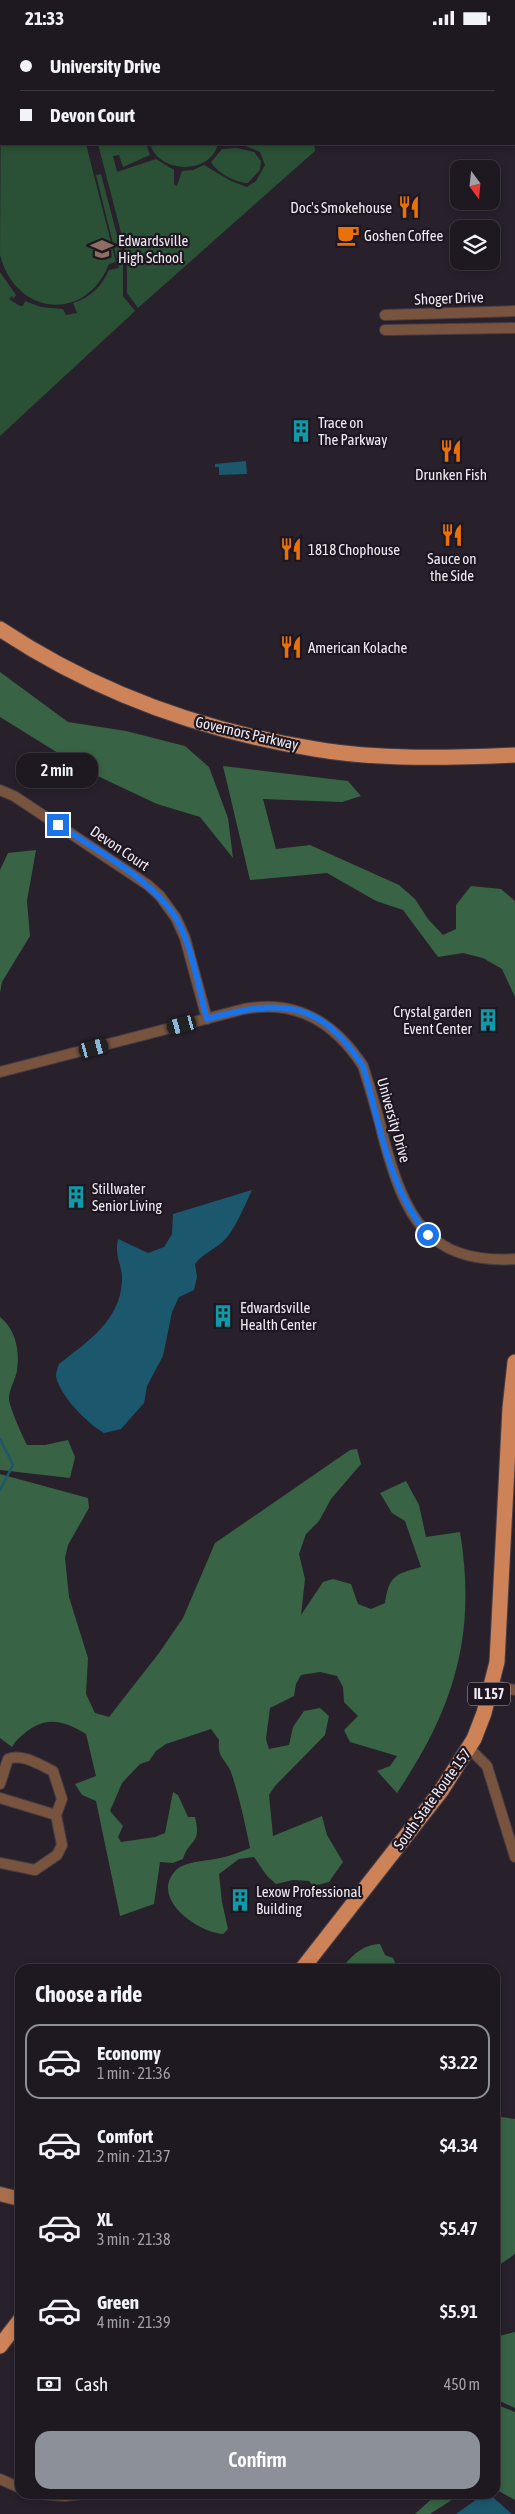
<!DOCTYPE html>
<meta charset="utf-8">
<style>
:root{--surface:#1e1820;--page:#2b252d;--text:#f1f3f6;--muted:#a1a0a5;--line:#3c373e;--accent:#8c9099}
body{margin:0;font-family:"Asap Condensed",sans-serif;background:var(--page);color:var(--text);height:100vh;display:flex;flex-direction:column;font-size:19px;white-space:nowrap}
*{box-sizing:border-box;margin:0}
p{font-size:16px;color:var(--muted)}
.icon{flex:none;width:28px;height:28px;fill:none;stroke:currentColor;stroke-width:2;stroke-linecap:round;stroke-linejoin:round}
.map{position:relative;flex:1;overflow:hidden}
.panel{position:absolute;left:15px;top:1929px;width:485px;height:535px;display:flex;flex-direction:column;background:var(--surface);border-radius:15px;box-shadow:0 2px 8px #0003,0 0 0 1px var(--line)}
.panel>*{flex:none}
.banner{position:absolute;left:0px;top:0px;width:515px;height:110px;box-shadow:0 2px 8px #0003,0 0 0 1px var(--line);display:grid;align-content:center;height:110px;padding:0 20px;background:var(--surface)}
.needle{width:32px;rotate:165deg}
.tools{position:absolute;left:450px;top:125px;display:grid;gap:10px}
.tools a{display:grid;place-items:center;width:50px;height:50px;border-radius:10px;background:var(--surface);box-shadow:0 2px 8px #0003,0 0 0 1px var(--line);font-size:25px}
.end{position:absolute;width:22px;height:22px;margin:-11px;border:6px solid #1a73e8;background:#fff;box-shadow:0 0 0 2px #fff}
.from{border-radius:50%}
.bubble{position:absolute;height:35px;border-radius:15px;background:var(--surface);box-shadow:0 2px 8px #0003,0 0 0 1px var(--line);font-size:16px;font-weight:600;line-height:35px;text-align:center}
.car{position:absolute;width:15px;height:30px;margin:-15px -8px;border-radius:6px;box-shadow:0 0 4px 1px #0007;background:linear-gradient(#222 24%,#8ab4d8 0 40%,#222 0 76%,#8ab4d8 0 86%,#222 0)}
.banner b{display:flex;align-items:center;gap:18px;height:48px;font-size:19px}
.banner b+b{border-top:1px solid var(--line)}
.banner i{width:12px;height:12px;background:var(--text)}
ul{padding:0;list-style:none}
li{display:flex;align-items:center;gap:15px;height:75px;margin:0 10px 8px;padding:0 10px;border:2px solid transparent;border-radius:15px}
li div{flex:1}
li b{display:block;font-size:19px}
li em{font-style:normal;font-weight:600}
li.current{border-color:var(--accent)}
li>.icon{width:45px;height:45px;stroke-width:1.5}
h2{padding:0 20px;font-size:22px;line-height:60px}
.pay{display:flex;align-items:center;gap:12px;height:55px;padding:0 20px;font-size:19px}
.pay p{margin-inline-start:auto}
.primary-button{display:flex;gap:10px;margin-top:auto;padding:10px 20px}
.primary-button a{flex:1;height:58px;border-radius:15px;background:var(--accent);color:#fff;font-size:20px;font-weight:600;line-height:58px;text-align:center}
.status{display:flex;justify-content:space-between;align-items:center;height:35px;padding:0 25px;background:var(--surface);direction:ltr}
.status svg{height:14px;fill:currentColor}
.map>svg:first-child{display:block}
.green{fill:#2a5035}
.forest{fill:#386344}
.water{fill:#1c586d}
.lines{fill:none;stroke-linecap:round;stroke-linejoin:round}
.stream{stroke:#1c586d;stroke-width:2.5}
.street-casing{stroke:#443c47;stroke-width:12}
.secondary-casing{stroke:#443c47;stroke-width:16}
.primary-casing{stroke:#443c47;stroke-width:17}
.street{stroke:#78543f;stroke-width:10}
.secondary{stroke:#a86e4d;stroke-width:14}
.primary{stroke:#cd8257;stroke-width:15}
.route{stroke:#1a73e8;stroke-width:6}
.labels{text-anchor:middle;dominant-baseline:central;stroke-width:4.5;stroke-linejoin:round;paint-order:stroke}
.shield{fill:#1e1721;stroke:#b1abb3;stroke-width:1}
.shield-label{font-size:14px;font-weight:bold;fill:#f0eaf1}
.poi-label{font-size:15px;fill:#f0eaf1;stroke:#1e1721;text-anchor:start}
.street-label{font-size:15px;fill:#f0eaf1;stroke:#1e1721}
</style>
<div class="status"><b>21:33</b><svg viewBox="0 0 49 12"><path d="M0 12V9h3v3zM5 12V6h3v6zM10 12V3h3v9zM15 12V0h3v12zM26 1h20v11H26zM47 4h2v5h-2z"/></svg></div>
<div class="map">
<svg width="515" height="2479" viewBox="0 0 515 2479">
<rect width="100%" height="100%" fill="#28202b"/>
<!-- green -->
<g class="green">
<path d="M 1,29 L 1,109 L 86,109 L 116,227 L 109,229 C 85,289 15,280 0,220 Z"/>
<polygon points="98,109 146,109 150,120 123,132 119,120 113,121 117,137 156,124 174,135 174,150 177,151 182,136 193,135 204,130 231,146 247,152 256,146 265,130 260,117 243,110 224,111 223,109 314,109 315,116 138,273 127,258 127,221"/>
<path d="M 150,109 L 217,109 L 217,112 C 207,140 159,138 150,109 Z"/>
<path d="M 237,113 L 254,117 L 261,126 L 260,135 L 248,148 C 236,148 217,138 211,127 L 222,114 Z"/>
<path d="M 101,139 L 123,223 L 123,261 L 135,276 L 0,401 L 0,237 L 16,260 L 13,264 L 12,261 L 9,264 L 20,271 L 23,271 L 25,266 L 41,272 L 63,274 L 66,280 L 77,278 L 73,268 C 90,263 102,251 109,235 L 119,233 L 96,140 Z"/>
</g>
<!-- forest -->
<g class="forest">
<polygon points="0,637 68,687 126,696 185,711 209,732 228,783 233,823 200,782 157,769 87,736 0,682"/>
<polygon points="223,731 348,746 361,761 342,767 263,764 276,814 310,810 399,850 415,864 428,884 443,900 456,894 456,870 471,851 501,854 515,866 515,962 502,934 483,923 463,918 438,922 403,875 376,866 327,838 250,845"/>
<polygon points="36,815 27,866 30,901 2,947 0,958 0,835 8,818"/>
<path d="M 0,1282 C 16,1295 20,1316 17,1336 C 15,1345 10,1353 9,1362 C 8,1370 23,1402 27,1410 L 45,1410 L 68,1405 L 75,1422 L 70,1443 L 0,1435 Z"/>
<path d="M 357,1414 L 361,1429 L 331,1464 L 319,1486 L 306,1499 L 299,1519 L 305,1544 L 301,1580 L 323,1547 L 333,1544 L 351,1549 L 358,1569 L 371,1574 L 385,1568 C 389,1540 396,1539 421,1532 L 405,1486 L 392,1478 L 380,1458 L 406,1446 L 419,1470 L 426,1502 L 460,1497 C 477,1600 454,1673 397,1758 L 377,1736 L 390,1731 L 397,1721 L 350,1707 L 344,1695 L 358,1681 L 344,1667 L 343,1652 L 337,1641 L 320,1637 L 301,1640 L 296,1649 L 294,1661 L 270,1673 L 266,1704 L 269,1714 L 289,1710 L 293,1692 L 304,1676 L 320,1673 L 329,1681 L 325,1700 L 275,1751 L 269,1760 L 273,1801 L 322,1781 L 327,1800 L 343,1827 L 329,1847 L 313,1851 L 309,1846 L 293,1845 L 276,1849 L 267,1841 L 254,1822 L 239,1824 L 219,1839 L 222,1867 L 228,1894 L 223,1899 C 197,1897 149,1863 176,1835 C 186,1826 208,1826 220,1823 C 230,1821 240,1817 250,1813 C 245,1789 240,1764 232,1740 C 227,1724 217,1725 219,1705 L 211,1694 L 166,1709 L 156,1716 L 149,1726 L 140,1729 L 122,1748 L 110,1776 L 123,1791 L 118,1802 L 121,1807 L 155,1802 L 165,1798 L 173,1757 L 178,1760 L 188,1782 L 195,1782 C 202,1810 189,1804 183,1824 L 173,1828 L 160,1827 L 154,1869 L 120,1881 L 96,1766 L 82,1760 L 75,1749 L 96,1741 L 86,1699 C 65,1686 46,1680 25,1698 C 20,1702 15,1706 12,1712 L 0,1703 L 0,1439 L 88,1463 L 89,1473 L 68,1510 L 65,1523 L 69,1562 L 88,1623 L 86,1659 L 95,1678 L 109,1682 L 159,1618 L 183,1583 L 215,1508 L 350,1415 Z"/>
<path d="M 380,1909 L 385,1920 L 393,1923 L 398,1934 L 341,1934 C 352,1921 361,1910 380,1909 Z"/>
<polygon points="495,2081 515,2084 515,2219 495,2233"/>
<polygon points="515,2297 515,2373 495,2364 495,2302"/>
<polygon points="495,2369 515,2377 515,2465 495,2454"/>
<polygon points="437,2459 461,2459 430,2479 415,2479"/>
</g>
<!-- water -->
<g class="water">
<polygon points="246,426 247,439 219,440 219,432 215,432 215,429"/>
<path d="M 252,1155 C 247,1166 235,1193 228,1201 C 219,1213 204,1217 195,1229 L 197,1242 L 194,1255 L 179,1262 L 172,1277 L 163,1321 L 147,1351 L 144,1368 L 121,1394 L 104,1398 C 88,1389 59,1360 56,1341 C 56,1338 58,1332 59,1329 C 87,1307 120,1286 122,1246 C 123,1230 114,1223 118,1204 L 148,1218 L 164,1212 L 172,1199 L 173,1179 Z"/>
<polygon points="484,2459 489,2459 512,2479 456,2479"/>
</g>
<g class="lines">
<!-- stream -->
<polyline class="stream" points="0,1404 13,1430 0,1455"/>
<defs>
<g id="street">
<polyline points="385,280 515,276"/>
<polyline points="385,295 515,293"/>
<polyline points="0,755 14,761 73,800 148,850 160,861 176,883 185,903 207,984"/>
<path d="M 0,1037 L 244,974 C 298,964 335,988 363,1031 C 371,1056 378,1080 384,1105 C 404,1179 427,1230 515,1224"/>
<polyline points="491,1650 515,1655"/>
<polyline points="469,1713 487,1731 515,1822"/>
<path d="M 0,1749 L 8,1724 C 22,1718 40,1730 53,1736 L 62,1764 L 56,1780 L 0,1763"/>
<polyline points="0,1828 35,1835 57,1820 62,1810 56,1780"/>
<polyline points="0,2444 20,2453"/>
<polyline points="40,2459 65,2461 82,2459"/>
</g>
<polyline id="secondary" points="0,2159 20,2164"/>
<g id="primary">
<polyline points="504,0 504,1"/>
<polyline points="514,69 515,79"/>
<path d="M 0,594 C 95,657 203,696 315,714 C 378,725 451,723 515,720"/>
<polyline points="302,1934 441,1756 474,1704 484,1678 497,1627 510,1373 515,1327"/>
<polyline points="0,2311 20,2285"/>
</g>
</defs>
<!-- street casing -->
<use href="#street" class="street-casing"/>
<!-- secondary casing -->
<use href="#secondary" class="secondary-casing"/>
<!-- primary casing -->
<use href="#primary" class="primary-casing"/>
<!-- street -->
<use href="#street" class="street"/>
<!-- secondary -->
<use href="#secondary" class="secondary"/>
<!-- primary -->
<use href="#primary" class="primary"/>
</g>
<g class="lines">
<!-- route -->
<path class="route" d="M 58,790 C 95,814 155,846 177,885 C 193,914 198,952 207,984 C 280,964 319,964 363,1031 C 380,1088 388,1153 428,1200"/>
</g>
<!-- icons -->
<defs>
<symbol id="restaurant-bare" viewBox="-9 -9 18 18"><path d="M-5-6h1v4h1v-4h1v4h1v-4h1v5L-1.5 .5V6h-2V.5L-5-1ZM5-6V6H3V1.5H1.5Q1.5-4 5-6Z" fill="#e8710a" stroke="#1e1721" stroke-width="2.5" paint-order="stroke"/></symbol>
<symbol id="cafe-bare" viewBox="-9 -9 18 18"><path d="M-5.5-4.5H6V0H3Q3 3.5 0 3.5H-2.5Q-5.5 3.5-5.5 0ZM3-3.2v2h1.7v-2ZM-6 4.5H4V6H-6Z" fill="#e8710a" stroke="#1e1721" stroke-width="2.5" paint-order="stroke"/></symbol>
<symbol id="school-bare" viewBox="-9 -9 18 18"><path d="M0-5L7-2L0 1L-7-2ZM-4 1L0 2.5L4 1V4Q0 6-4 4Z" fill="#8d6e63" stroke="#1e1721" stroke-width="2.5" paint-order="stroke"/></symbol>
<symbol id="building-bare" viewBox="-9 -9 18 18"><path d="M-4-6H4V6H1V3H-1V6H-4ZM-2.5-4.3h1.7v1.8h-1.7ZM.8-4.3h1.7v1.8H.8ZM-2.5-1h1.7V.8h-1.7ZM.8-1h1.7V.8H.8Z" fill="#0f9aa8" stroke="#1e1721" stroke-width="2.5" paint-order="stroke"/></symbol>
</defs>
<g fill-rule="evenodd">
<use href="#restaurant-bare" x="393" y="156" width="32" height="32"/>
<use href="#cafe-bare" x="332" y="184" width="32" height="32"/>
<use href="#school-bare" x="86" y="198" width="32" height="32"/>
<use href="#building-bare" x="285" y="380" width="32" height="32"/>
<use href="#restaurant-bare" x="435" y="400" width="32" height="32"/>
<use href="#restaurant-bare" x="436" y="484" width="32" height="32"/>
<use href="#restaurant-bare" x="275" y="498" width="32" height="32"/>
<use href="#restaurant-bare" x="275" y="596" width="32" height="32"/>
<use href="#building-bare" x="472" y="969" width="32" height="32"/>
<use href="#building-bare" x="60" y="1146" width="32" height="32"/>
<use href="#building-bare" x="207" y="1265" width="32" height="32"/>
<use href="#building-bare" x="224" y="1849" width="32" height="32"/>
</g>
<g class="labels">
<!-- shield labels -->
<rect class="shield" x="468" y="1647.5" width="42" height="23" rx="4"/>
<g class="shield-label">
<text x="489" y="1659">IL 157</text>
</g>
<!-- poi labels -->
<g class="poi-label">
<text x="392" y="172" text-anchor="end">Doc's Smokehouse</text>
<text x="364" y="200">Goshen Coffee</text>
<text x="118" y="205">Edwardsville<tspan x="118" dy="17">High School</tspan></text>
<text x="318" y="387">Trace on<tspan x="318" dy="17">The Parkway</tspan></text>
<text x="451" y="439" text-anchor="middle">Drunken Fish</text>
<text x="308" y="514">1818 Chophouse</text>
<text x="452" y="523" text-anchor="middle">Sauce on<tspan x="452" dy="17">the Side</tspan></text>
<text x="308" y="612">American Kolache</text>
<text x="472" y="976" text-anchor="end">Crystal garden<tspan x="472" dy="17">Event Center</tspan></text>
<text x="92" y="1153">Stillwater<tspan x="92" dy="17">Senior Living</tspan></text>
<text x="240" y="1272">Edwardsville<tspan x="240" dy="17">Health Center</tspan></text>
<text x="256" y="1856">Lexow Professional<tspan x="256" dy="17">Building</tspan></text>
</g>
<!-- street labels -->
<g class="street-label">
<text transform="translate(449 263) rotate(-2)">Shoger Drive</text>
<text transform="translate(247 698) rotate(13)">Governors Parkway</text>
<text transform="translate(120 813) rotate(34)">Devon Court</text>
<text transform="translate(394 1085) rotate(74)">University Drive</text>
<text transform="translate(432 1764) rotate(-54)">South State Route 157</text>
</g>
</g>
</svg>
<div class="tools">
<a><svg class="needle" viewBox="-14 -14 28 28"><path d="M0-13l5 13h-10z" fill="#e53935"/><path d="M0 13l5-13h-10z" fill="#a1a0a5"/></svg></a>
<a><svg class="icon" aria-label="layers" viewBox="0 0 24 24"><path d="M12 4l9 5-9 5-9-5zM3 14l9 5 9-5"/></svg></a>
</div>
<i class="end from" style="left:428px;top:1200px"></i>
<i class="end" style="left:58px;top:790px"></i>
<div class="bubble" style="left:16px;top:718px;width:82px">2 min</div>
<i class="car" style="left:182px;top:990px;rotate:255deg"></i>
<i class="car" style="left:94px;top:1013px;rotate:75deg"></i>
<div class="banner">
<b><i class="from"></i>University Drive</b>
<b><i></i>Devon Court</b>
</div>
<section class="panel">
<h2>Choose a ride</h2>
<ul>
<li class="current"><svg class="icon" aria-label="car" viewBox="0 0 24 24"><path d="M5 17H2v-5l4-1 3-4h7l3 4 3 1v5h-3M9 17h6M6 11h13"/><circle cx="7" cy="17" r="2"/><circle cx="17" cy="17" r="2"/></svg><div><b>Economy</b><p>1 min · 21:36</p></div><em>$3.22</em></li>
<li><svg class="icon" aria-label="car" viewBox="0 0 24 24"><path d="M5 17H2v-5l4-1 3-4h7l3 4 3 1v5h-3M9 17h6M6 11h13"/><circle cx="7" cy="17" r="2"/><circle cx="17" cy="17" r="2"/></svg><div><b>Comfort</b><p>2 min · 21:37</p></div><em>$4.34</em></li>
<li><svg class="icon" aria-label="car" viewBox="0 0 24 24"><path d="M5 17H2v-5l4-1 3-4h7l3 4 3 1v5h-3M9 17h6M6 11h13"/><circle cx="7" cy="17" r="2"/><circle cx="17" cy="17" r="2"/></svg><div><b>XL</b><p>3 min · 21:38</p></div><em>$5.47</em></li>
<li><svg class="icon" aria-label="car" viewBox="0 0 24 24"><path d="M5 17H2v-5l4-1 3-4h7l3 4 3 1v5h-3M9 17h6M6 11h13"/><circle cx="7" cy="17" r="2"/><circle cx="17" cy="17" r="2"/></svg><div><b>Green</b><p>4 min · 21:39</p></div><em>$5.91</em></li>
</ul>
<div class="pay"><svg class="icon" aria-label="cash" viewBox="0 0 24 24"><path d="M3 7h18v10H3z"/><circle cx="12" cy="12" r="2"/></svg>Cash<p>450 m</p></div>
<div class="primary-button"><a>Confirm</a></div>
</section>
</div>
